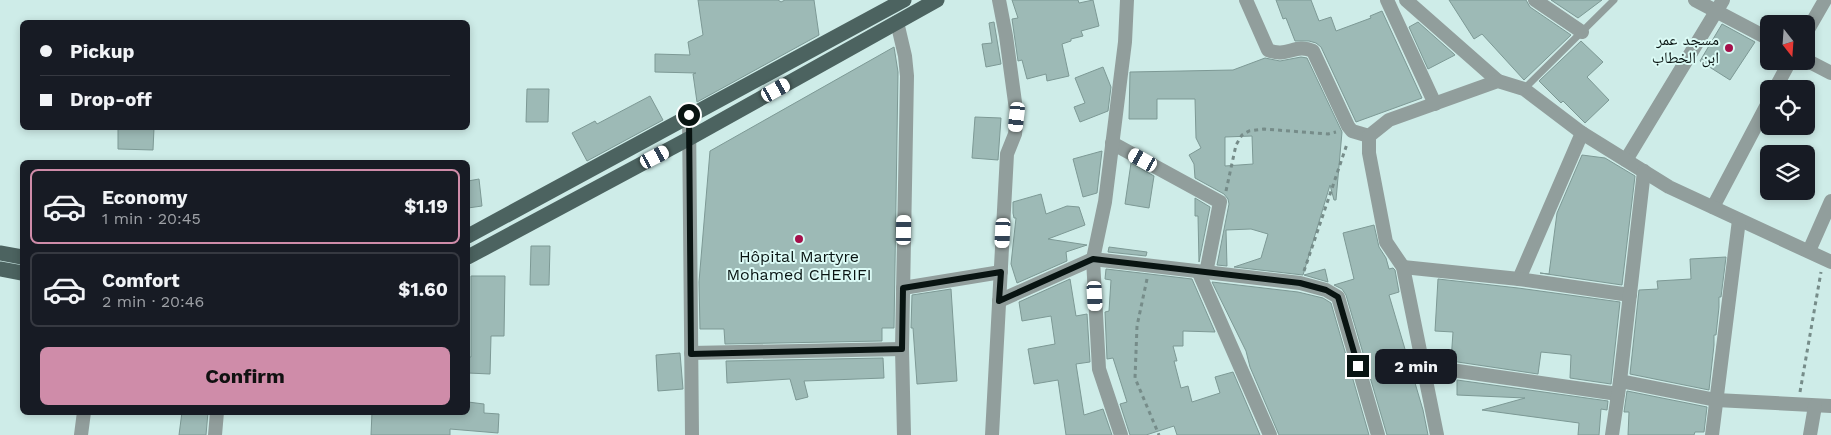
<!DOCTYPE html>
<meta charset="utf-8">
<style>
:root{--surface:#171b24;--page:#20242c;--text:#f1f3f6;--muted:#9ea1a6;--line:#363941;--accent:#cf8ca9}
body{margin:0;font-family:"Work Sans","Noto Naskh Arabic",sans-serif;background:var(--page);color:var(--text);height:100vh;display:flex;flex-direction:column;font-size:19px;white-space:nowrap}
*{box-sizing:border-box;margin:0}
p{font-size:16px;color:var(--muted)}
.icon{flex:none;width:28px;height:28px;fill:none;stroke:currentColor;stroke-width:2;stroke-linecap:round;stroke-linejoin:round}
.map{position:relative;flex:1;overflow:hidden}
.sheet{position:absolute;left:20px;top:160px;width:450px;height:255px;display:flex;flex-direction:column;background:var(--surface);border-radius:8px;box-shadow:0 2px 8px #0003}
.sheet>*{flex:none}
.top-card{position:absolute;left:20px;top:20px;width:450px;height:110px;border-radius:8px;box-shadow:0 2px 8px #0003;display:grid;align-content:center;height:110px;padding:0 20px;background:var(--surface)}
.needle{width:32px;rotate:163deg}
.tools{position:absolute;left:1760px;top:15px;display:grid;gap:10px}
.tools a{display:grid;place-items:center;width:55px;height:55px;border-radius:8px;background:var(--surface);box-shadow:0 2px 8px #0003;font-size:25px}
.end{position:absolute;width:22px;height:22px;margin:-11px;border:6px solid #091412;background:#fff;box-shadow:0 0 0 2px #fff}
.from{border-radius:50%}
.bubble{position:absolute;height:35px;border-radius:8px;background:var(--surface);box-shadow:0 2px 8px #0003;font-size:16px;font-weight:700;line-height:35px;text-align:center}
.car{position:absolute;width:15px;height:30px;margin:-15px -8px;border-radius:6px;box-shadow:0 0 4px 1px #0007;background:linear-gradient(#fff 24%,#345 0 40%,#fff 0 76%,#345 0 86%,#fff 0)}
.top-card b{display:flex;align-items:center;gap:18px;height:48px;font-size:19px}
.top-card b+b{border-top:1px solid var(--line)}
.top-card i{width:12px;height:12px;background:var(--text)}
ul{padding:9px 0 0;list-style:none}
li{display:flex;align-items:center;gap:15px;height:75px;margin:0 10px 8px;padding:0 10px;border:2px solid var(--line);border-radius:8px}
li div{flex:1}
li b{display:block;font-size:19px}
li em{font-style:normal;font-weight:700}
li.current{border-color:var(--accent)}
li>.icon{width:45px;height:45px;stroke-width:1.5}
.button{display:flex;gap:10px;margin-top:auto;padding:10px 20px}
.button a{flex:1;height:58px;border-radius:8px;background:var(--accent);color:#111;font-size:20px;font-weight:700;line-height:58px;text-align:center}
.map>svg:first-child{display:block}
.building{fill:#9dbab6;stroke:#7d9995;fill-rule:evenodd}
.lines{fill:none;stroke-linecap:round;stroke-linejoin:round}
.path{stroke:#768c89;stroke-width:3;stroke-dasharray:4 4;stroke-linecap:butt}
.lane{stroke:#919e9c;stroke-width:7}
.street{stroke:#919e9c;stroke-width:14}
.primary{stroke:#4c6360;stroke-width:15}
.route{stroke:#091412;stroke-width:6}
.poi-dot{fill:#a50f4a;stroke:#dbfaf5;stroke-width:2}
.labels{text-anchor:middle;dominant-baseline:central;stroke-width:4;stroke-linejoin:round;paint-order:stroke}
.poi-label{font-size:16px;fill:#091412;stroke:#dbfaf5;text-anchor:end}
</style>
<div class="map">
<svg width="1831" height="435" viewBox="0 0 1831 435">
<rect width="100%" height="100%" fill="#ceece8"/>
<!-- building -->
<g class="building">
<polygon points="698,0 778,0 781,2 785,0 814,0 819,35 697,102 693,74 696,73 655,72 655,54 690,55 688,42 703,35"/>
<polygon points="1012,0 1078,0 1079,3 1093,0 1099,26 1081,31 1083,36 1071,39 1071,41 1062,44 1069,76 1047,81 1046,74 1027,79 1022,60 1018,61 1012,19 1018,18"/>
<polygon points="1276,0 1311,0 1319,21 1331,17 1336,31 1371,18 1370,16 1382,11 1422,98 1356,122 1321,47 1316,43 1309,41 1295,41 1286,18 1283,19"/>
<polygon points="1449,0 1526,0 1530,7 1571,35 1524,80 1482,34 1474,39"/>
<polygon points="1551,0 1602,0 1578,18"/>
<polygon points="994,22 1001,64 986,67 982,44 992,43 989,23"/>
<polygon points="1418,22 1454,54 1455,55 1428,69 1409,27"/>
<polygon points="1722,24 1755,42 1730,80 1700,61"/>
<polygon points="1581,41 1603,62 1587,77 1609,100 1585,123 1563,101 1561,103 1539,81"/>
<polygon points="894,47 898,72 894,328 882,328 882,341 725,344 724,329 700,329 699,282 710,151"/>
<path d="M 1301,57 L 1307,58 L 1342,132 L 1336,200 L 1334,200 L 1330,185 L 1303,275 L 1234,267 L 1261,258 L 1268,234 L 1251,229 L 1226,230 L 1227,266 L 1217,265 L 1229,204 L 1228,199 L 1224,194 L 1195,178 L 1194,164 L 1189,155 L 1201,148 L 1196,138 L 1195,99 L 1157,99 L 1157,119 L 1129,119 L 1130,72 L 1233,70 L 1265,58 L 1280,61 ZM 1252,136 L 1253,164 L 1225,166 L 1225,137 Z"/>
<polygon points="1103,67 1111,87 1108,111 1080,122 1074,107 1085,103 1075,78"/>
<polygon points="527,89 549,89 548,122 526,122"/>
<polygon points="650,96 663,120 587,161 572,133 595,121 597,124"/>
<polygon points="975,117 1001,118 998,160 972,158"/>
<polygon points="118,128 154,128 153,150 118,149"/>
<polygon points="1102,151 1097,193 1083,197 1073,159"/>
<polygon points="1582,155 1605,158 1635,176 1622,285 1540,273 1549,274 1557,213"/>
<polygon points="1131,163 1154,176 1149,208 1125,204"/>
<polygon points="479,179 482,206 468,208 468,181"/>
<polygon points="1041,194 1046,214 1067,206 1079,207 1085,225 1048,239 1087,245 1066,252 1067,261 1017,283 1011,264 1016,218 1014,218 1013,213 1013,202"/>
<polygon points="1195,198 1210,207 1199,262 1198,216 1195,216"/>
<polygon points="1374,225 1379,247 1386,258 1389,269 1393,268 1395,270 1399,292 1389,295 1423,410 1428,435 1387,435 1346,295 1342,289 1334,285 1354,279 1343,233"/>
<polygon points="531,246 550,246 549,285 530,285"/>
<polygon points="1109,247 1147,252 1146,256 1108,252"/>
<polygon points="1726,257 1721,297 1719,297 1719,307 1716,335 1714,335 1714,345 1709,390 1630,374 1639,290 1658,289 1657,281 1691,279 1690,259"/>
<polygon points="1106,269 1192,279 1215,332 1183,331 1183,346 1173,346 1177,361 1174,361 1181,388 1188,386 1192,402 1220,393 1215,377 1233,372 1260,435 1177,435 1174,426 1146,435 1130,435 1120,404 1127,402 1113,358 1107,359 1105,312 1109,311 1111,280 1105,279"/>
<polygon points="1325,269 1328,282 1304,275"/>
<polygon points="471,276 505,276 504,336 491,336 490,374 468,373 469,357 471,357"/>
<polygon points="1070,279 1076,316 1087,314 1090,362 1076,364 1084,415 1103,409 1112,435 1066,435 1058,380 1034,384 1028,349 1055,344 1051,316 1022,321 1019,302"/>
<polygon points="1438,279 1518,288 1620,302 1611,384 1570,378 1571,355 1541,352 1538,374 1451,361 1453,332 1435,331"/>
<polygon points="1212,282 1298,292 1323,298 1331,303 1369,435 1279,435 1250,367 1246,351"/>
<polygon points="951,289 957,381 917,384 913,328 911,328 912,295"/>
<polygon points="680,353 683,389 658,391 656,355"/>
<polygon points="883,358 884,378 804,381 808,397 796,400 790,379 727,383 726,361"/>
<polygon points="1457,380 1608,401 1607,410 1601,409 1599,435 1578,435 1579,423 1482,410 1525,398 1457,395"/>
<polygon points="1627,391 1707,407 1704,432 1695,432 1694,435 1628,435 1629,412 1624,412"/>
<polygon points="468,402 484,404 484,413 499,414 498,433 450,429 450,435 371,435 372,412 468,412"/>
<polygon points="182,412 208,412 206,435 179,435"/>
</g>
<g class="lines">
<!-- path -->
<g class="path">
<polyline points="1226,191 1236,145 1242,135 1249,131 1264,129 1328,134 1336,132"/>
<polyline points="1304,271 1347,144"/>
<polyline points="1147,279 1137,326 1135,378 1159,435"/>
<polyline points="1800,392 1821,272"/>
</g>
<!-- lane -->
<polyline class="lane" points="1524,89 1614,0"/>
<!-- street -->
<g class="street">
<path d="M 1246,0 L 1268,50 C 1287,58 1295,43 1313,51 L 1348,126 L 1352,131 L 1369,136"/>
<polyline points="1387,0 1435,104"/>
<polyline points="1406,0 1498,81"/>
<polyline points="1535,0 1582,32"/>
<polyline points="1695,0 1769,39"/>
<polyline points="897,22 905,56 907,76 902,349 904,435"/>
<polyline points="1806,33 1825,0"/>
<polyline points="1806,60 1831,73"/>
<polyline points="1775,89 1790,61"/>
<polyline points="689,115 692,435"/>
<polyline points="1112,143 1220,202 1206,273"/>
<polyline points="1626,160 1723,0"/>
<polyline points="1713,207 1769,101"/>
<polyline points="1809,251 1831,201"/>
<polyline points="1403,267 1519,279 1582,133"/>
<polyline points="1199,273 1270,435"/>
<polyline points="1519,279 1630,295"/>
<polyline points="903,288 1001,272"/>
<polyline points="999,301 1093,259 1300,283 1326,290 1338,297 1378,435"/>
<polyline points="691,353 902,349"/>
<polyline points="1423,366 1618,394"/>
<polyline points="1620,381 1716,400 1831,406"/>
<polyline points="81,435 84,412"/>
<polyline points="215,435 217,412"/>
<polyline points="992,435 1007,154 1015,134 1017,117 1006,36 999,0"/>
<polyline points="1121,435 1099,369 1093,259 1105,202 1125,42 1127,0"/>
<polyline points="1437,435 1403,267 1386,242 1369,153 1369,136 1389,120 1498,81 1524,89 1582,133 1669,187 1831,262"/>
<polyline points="1612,435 1620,381 1644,171"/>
<polyline points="1712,435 1739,220"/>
<polyline points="1810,435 1815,406"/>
</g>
<!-- primary -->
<g class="primary">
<polyline points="468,236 904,0"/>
<polyline points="0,253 22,257"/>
<polyline points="468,257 690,138 937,0"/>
<polyline points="0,269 22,273"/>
</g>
</g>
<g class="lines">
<!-- route -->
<polyline class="route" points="689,115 691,354 902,349 903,288 1001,272 999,301 1093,259 1300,283 1326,290 1338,297 1358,366"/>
</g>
<!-- markers -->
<g class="poi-dot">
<circle cx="1729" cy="48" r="5"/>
<circle cx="799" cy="239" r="5"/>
</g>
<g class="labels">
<!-- poi labels -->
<g class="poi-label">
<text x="1719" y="39">مسجد عمر<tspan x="1719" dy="18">ابن الخطاب</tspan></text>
<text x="799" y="256" text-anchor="middle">Hôpital Martyre<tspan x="799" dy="18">Mohamed CHERIFI</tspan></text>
</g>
</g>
</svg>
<div class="tools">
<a><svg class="needle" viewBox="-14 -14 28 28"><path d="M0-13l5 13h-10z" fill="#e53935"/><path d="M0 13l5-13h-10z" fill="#9ea1a6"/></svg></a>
<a><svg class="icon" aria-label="locate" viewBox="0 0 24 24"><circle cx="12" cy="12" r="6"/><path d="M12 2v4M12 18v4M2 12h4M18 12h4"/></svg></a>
<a><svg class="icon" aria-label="layers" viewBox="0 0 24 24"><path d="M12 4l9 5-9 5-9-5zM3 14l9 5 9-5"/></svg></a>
</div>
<i class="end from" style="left:689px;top:115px"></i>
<i class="end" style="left:1358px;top:366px"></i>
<div class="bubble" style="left:1375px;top:349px;width:82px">2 min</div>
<i class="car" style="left:776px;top:90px;rotate:61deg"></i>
<i class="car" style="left:1017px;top:117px;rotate:186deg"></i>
<i class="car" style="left:655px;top:157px;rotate:62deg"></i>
<i class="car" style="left:1143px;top:160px;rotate:299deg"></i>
<i class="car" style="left:904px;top:230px;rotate:1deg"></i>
<i class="car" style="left:1003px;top:233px;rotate:183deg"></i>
<i class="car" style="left:1095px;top:296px;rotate:177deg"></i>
<div class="top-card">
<b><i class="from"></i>Pickup</b>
<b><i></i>Drop-off</b>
</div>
<section class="sheet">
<ul>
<li class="current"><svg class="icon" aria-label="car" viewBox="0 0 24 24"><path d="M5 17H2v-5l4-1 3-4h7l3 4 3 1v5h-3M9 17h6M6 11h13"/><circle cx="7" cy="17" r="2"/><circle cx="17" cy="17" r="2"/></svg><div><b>Economy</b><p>1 min · 20:45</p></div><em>$1.19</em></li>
<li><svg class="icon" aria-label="car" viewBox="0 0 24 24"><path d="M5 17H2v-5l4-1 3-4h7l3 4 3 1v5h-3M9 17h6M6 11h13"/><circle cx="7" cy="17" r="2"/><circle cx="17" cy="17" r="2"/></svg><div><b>Comfort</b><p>2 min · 20:46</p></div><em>$1.60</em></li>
</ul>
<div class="button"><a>Confirm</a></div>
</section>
</div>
